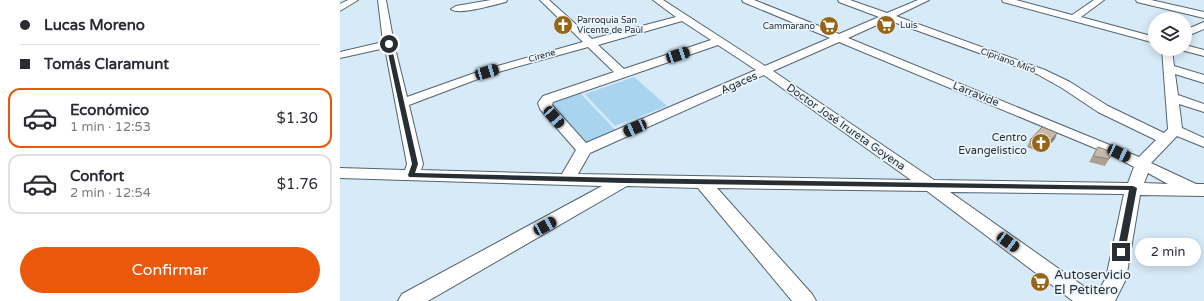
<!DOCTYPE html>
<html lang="es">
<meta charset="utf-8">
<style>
:root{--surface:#fff;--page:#f2f2f3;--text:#2b2b33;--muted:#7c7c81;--line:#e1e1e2;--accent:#ea580c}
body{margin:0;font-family:"Varela Round",sans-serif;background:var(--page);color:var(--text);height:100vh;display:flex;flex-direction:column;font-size:15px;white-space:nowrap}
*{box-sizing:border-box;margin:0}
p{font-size:13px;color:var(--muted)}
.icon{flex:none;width:22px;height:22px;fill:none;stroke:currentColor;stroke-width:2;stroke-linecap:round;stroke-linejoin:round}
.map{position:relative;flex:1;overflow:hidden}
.drawer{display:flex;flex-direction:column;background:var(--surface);width:340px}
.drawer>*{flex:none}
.top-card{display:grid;align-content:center;height:88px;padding:0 20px;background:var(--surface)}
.controls{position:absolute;left:808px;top:12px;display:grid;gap:8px}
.controls a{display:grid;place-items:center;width:44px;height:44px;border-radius:50%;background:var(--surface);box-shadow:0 2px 10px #0003;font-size:20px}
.end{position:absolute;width:18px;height:18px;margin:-9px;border:5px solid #282f34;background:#fff;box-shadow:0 0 0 2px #fff}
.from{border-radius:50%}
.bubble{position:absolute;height:28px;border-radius:14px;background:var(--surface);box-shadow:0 2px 10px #0003;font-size:13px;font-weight:600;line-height:28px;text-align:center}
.car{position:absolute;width:12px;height:24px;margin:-12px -6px;border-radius:5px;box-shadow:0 0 3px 1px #0007;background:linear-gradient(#222 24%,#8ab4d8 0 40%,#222 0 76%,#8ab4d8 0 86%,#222 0)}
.top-card b{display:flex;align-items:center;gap:14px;height:38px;font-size:15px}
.top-card b+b{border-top:1px solid var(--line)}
.top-card i{width:10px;height:10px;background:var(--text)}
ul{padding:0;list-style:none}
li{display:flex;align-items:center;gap:12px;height:60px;margin:0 8px 6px;padding:0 12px;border:2px solid var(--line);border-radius:12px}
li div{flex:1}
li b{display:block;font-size:15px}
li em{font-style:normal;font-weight:600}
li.current{border-color:var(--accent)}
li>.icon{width:36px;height:36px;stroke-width:1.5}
.button{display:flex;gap:8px;margin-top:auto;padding:8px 20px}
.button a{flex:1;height:46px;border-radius:24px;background:var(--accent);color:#fff;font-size:16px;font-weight:600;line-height:46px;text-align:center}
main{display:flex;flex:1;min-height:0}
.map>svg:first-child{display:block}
.green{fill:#a8d4f0}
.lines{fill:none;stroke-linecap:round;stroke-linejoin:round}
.minor-casing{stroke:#53636e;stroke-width:2}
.minor{fill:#fff;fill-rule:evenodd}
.wall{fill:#aba092}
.shaded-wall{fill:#8b8277}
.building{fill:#c7baaa;stroke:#8b8277}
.route{fill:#282f34}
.labels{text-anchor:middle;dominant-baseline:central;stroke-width:3.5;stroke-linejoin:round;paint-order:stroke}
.far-poi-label{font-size:9px;fill:#282f34;stroke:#ebf6fe;text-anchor:start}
.far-street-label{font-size:9px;fill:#282f34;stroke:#ebf6fe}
.street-label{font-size:11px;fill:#282f34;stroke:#ebf6fe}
.poi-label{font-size:11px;fill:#282f34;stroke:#ebf6fe;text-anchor:end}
.near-poi-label{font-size:13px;fill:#282f34;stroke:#ebf6fe;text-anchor:start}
</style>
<main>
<section class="drawer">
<div class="top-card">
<b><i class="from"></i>Lucas Moreno</b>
<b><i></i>Tomás Claramunt</b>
</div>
<ul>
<li class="current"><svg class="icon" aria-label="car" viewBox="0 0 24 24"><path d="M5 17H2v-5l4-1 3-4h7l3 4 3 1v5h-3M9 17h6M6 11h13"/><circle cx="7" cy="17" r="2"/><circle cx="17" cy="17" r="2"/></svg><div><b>Económico</b><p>1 min · 12:53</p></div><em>$1.30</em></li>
<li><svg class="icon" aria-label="car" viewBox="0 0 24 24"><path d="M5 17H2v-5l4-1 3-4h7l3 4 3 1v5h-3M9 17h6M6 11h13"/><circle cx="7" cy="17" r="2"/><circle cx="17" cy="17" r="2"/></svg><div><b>Confort</b><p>2 min · 12:54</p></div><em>$1.76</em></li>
</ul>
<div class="button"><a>Confirmar</a></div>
</section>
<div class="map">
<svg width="864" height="301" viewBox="0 0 864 301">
<rect width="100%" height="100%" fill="#d7eaf7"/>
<!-- green -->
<g class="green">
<polygon points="294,77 327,106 275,126 245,94"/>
<polygon points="238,91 277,132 249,143 245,142 242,141 212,104 213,101"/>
</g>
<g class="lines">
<defs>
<g id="minor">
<polygon points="8,0 18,0 0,11 0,4"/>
<path d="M 38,0 L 46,0 L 54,44 L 67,97 L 143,70 L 243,42 L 200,0 L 209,0 L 252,39 L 336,17 L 313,0 L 323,0 L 425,66 L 490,38 L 403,2 L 402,0 L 414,0 L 499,34 L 539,17 L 499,2 L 498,0 L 510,0 L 547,13 L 578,0 L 589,0 L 556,16 L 705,70 L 730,82 L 768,106 L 824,133 L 828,129 L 822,49 L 832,49 L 834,66 L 864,75 L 864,83 L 835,74 L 838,95 L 864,104 L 864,112 L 839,104 L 842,128 L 864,138 L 864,147 L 837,136 L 811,163 L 856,184 L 864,184 L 864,196 L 800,195 L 786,279 L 775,301 L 733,301 L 587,191 L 377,188 L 472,294 L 476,301 L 452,301 L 358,188 L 287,186 L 88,301 L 58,301 L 62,294 L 262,186 L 0,178 L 0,168 L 65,170 L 67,164 L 45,48 L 0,58 L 0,52 L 43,42 ZM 548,20 L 697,74 L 722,88 L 758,112 L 816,140 L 799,157 L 508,38 ZM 342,21 L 371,40 L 284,69 L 258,45 ZM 499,42 L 774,156 L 794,167 L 788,183 L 594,180 L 433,71 ZM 378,45 L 416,70 L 246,143 L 212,105 L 213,102 ZM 248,47 L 274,72 L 203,96 L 198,103 L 200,109 L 236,150 L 222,174 L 81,170 L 83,164 L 69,105 L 151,74 ZM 424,75 L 571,180 L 238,174 L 250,153 ZM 808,173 L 828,184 L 804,183 ZM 610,192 L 784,194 L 766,278 L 756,295 Z"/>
<path d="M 151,0 L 167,0 L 166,2 C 156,4 118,16 111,9 L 116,6 Z"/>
<polygon points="662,0 676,0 732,15 754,0 764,0 741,17 815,37 815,43 663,2"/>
<polygon points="796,0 811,0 864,12 864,18 797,2"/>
<polygon points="864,22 864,29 845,37 845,30"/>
<polygon points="845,45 864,50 864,56 841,50 840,49 845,49"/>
</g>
</defs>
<!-- minor casing -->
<use href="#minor" class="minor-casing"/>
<!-- minor -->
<use href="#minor" class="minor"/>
</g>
<!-- wall -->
<g class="wall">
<polygon points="715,139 702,153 687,147 690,140"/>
<polygon points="758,147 769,159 765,166 749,162"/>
</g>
<!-- shaded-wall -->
<polygon class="shaded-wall" points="717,133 715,139 702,153 705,147"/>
<!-- building -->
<g class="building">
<polygon points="702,127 717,133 705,147 690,140"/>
<polygon points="758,147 772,152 769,159 753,156"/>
</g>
<!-- route -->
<polygon class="route" points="49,43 51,44 78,164 75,173 284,178 793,186 797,188 785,252 781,255 777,252 789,190 284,183 69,177 68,175 72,164 46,44"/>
<!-- icons -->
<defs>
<symbol id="church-disc" viewBox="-11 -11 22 22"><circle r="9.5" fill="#966516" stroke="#ebf6fe"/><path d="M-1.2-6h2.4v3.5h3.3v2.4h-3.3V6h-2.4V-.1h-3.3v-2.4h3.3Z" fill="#fff"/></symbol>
<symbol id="supermarket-disc" viewBox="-11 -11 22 22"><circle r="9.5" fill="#966516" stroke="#ebf6fe"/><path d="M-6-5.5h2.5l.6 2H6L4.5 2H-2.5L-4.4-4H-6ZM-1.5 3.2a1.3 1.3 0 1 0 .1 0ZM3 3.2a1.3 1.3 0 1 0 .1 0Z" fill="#fff"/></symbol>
</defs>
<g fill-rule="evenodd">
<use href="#church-disc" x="212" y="14" width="22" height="22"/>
<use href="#supermarket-disc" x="535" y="14" width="22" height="22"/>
<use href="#supermarket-disc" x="478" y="15" width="22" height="22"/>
<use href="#church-disc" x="690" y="132" width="22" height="22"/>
<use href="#supermarket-disc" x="689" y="271" width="22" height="22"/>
</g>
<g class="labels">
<!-- far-poi labels -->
<g class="far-poi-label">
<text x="237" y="20">Parroquia San<tspan x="237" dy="10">Vicente de Paúl</tspan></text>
<text x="560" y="25">Luis</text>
<text x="475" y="26" text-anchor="end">Cammarano</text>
</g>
<!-- far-street labels -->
<g class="far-street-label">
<text transform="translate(202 56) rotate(-16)">Cirene</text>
<text transform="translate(668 61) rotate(20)">Cipriano Miró</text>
</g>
<!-- street labels -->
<g class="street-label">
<text transform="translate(399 83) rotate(-24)">Agaces</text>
<text transform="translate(636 94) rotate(22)">Larravide</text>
<text transform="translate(506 127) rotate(35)">Doctor José Irureta Goyena</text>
</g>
<!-- poi labels -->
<g class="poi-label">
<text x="687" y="137">Centro<tspan x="687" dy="13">Evangelistico</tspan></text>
</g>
<!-- near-poi labels -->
<g class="near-poi-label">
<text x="714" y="275">Autoservicio<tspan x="714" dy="15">El Petitero</tspan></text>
</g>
</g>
</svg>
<div class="controls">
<a><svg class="icon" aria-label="layers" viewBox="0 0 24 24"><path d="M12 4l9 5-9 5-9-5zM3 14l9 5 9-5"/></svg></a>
</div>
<i class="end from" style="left:49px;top:44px"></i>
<i class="end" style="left:781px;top:252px"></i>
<div class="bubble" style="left:795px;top:238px;width:66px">2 min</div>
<i class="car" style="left:338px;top:55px;rotate:72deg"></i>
<i class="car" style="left:147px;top:72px;rotate:74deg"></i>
<i class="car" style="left:214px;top:117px;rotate:139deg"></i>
<i class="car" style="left:295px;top:128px;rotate:246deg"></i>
<i class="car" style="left:779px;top:153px;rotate:115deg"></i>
<i class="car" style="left:205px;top:226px;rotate:61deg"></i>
<i class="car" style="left:668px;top:242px;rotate:126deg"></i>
</div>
</main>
